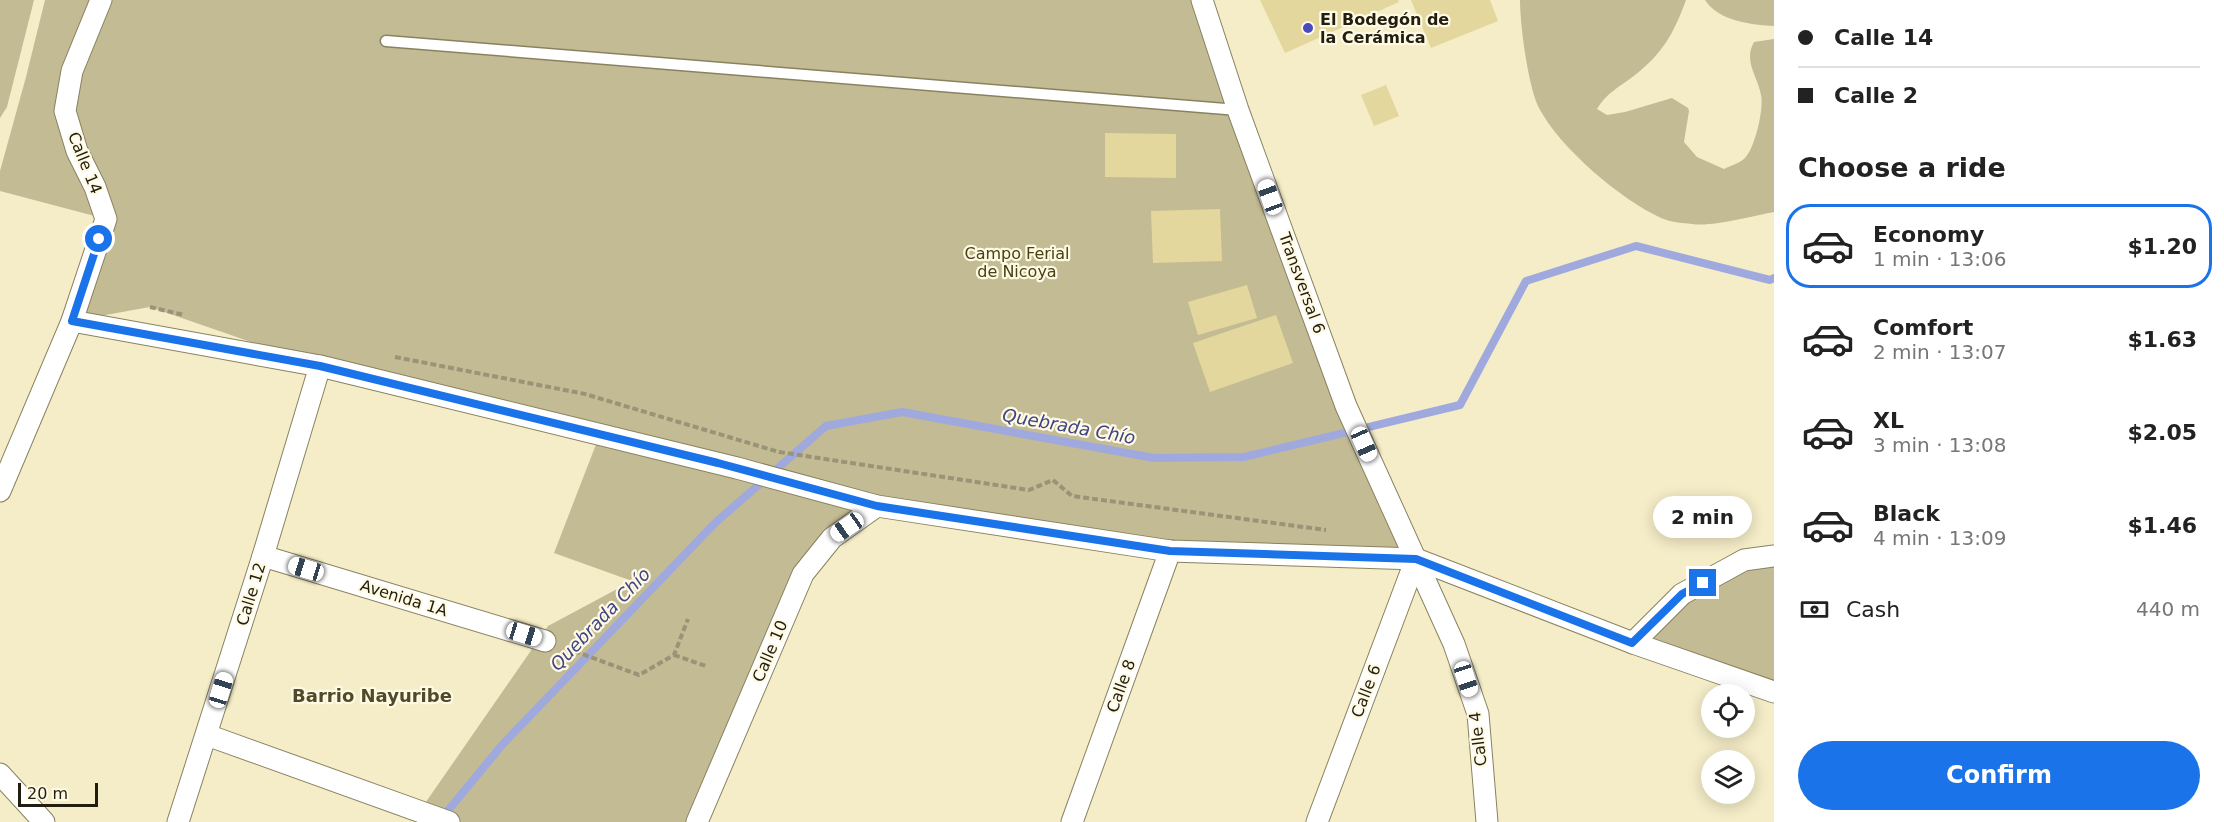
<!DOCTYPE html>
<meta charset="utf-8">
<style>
:root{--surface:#fff;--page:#f6f6f6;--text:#222;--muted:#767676;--line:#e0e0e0;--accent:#1a73e8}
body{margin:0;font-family:"DejaVu Sans",sans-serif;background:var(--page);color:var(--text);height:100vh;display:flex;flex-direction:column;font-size:22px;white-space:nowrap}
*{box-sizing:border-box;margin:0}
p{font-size:20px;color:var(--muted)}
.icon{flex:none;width:33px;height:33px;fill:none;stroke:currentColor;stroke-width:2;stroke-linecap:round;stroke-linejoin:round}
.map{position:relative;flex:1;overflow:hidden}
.panel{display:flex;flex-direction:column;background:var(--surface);width:450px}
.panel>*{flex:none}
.banner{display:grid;align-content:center;height:132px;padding:0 24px;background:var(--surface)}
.buttons{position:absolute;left:1701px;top:684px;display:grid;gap:12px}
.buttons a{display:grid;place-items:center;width:54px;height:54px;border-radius:50%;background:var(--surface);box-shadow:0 3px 15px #0003;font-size:30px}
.scale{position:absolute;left:18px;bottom:15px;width:80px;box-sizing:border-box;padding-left:6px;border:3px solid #211e10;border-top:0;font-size:16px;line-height:21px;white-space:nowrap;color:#211e10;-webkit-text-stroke:4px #fffae4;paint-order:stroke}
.end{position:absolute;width:27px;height:27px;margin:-14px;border:8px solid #1a73e8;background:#fff;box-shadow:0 0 0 3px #fff}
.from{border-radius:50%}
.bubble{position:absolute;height:42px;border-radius:21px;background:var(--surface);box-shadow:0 3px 15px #0003;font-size:20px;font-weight:600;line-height:42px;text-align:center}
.car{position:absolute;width:18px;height:36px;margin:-18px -9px;border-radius:8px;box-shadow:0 0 4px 2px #0007;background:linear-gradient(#fff 24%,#345 0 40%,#fff 0 76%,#345 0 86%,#fff 0)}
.banner b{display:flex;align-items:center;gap:21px;height:57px;font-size:22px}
.banner b+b{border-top:2px solid var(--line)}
.banner i{width:15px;height:15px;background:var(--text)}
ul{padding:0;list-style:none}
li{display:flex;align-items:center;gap:18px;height:84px;margin:0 12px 9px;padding:0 12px;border:3px solid transparent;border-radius:24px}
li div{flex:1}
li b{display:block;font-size:22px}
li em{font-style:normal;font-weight:600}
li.on{border-color:var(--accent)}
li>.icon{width:54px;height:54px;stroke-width:1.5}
h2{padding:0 24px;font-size:27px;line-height:72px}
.pay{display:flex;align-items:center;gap:15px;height:66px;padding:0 24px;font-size:22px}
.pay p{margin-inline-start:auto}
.button{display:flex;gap:12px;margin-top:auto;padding:12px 24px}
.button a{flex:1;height:69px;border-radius:36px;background:var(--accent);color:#fff;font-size:24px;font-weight:600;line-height:69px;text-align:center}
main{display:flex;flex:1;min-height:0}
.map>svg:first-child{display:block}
.green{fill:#c3bb93}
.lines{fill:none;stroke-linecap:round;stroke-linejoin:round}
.stream{stroke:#a0a9dd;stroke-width:8}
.building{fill:#e3d79d}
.lane-casing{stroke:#898260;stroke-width:13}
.street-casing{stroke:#898260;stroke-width:23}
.path{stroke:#999378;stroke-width:4;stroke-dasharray:6 3;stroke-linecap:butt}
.lane{stroke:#fff;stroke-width:10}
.street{stroke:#fff;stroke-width:21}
.route{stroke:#1a73e8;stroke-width:8}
.poi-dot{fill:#494ac0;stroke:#fffae4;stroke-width:2}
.labels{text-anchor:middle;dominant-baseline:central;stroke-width:4.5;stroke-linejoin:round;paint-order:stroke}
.poi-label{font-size:16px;font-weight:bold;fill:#211e10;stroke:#fffae4;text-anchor:start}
.street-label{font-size:16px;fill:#211e10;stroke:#fffae4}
.park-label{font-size:16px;fill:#494013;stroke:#fffae4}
.water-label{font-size:18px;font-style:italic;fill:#3e4485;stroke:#fffae4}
.neighbourhood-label{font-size:18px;font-weight:bold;fill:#514a2a;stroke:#fffae4}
</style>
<main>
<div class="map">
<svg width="1774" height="822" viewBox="0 0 1774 822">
<rect width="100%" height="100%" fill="#f5edc8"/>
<!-- green -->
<g class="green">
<polygon points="0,0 34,0 7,107 0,118"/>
<polygon points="45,0 1203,0 1311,307 1416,559 1170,551 877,506 803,574 697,822 449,822 419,812 548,626 632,581 554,553 600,434 320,366 150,307 72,321 106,219 0,191 0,171 26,77"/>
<path d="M 1520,0 L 1686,0 C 1674,33 1663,53 1635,75 C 1621,86 1606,93 1597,109 L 1607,115 L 1625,112 L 1672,98 L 1688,108 L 1689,111 L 1684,142 L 1697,157 L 1724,169 C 1730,166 1740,163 1745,158 C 1755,148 1764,109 1761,95 C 1758,77 1743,61 1754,42 L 1774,39 L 1774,212 C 1752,216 1713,227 1692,224 C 1682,223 1670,222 1661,218 C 1620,199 1560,148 1539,108 C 1528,86 1520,25 1520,0 Z"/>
<path d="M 1705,0 L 1774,0 L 1774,26 C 1752,25 1718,21 1705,0 Z"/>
<polygon points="1774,556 1774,692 1633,643 1682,594"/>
</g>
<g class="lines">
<!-- stream -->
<polyline class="stream" points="441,819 502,745 715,523 826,426 902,412 1154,458 1244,457 1460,405 1526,281 1636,246 1770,280 1774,278"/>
</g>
<!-- building -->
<g class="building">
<polygon points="1260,0 1398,0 1399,2 1285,53"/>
<polygon points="1411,0 1490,0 1498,21 1431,48"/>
<polygon points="1386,85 1399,116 1374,126 1361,95"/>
<polygon points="1105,133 1176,134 1176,178 1105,177"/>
<polygon points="1220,209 1222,261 1153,263 1151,211"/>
<polygon points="1247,285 1257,318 1198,335 1188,302"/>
<polygon points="1276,315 1293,363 1210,392 1193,343"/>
</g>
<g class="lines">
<defs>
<polyline id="lane" points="386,41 1238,110"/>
<g id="street">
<polyline points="1202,0 1238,110 1346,406 1454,644 1478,714 1487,822"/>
<polyline points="72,321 320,366 737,468 877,506 1170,551 1416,559 1633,643 1774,692"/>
<polyline points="0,491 72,321 106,219 95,187 77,151 65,111 72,71 101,0"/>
<polyline points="263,556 545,641"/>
<polyline points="1633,643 1682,594 1744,560 1774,556"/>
<polyline points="207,735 449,822"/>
<polyline points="0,774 44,822"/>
<polyline points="178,822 263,556 320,366"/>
<polyline points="697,822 803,574 832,538 877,506"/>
<polyline points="1072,822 1170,551"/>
<polyline points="1317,822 1416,559"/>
</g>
</defs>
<!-- lane casing -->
<use href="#lane" class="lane-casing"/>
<!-- street casing -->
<use href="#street" class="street-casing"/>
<!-- path -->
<g class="path">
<polyline points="150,307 184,315"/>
<polyline points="395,357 585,394 779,452 1029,490 1053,480 1072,496 1326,530"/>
<polyline points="566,648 639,675 674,655 688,619"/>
<polyline points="674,655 706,666"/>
</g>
<!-- lane -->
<use href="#lane" class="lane"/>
<!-- street -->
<use href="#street" class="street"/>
</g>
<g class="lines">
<!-- route -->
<polyline class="route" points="99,239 72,321 320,366 718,463 877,506 1170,551 1416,559 1632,643 1682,594 1703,583"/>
</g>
<!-- markers -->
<circle class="poi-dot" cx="1308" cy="28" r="6"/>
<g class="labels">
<!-- poi labels -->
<g class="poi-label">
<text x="1320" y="19">El Bodegón de<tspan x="1320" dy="18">la Cerámica</tspan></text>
</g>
<!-- street labels -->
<g class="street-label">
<text transform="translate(85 163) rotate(68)">Calle 14</text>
<text transform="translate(1302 283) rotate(70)">Transversal 6</text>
<text transform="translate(251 594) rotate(-73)">Calle 12</text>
<text transform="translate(404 598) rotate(17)">Avenida 1A</text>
<text transform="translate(770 651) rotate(-67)">Calle 10</text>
<text transform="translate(1121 686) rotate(-70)">Calle 8</text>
<text transform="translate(1366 691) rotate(-69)">Calle 6</text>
<text transform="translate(1478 739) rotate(-97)">Calle 4</text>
</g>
<!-- park labels -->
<g class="park-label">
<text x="1017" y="253">Campo Ferial<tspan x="1017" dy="18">de Nicoya</tspan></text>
</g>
<!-- water labels -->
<g class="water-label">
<text transform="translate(1069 426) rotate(10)">Quebrada Chío</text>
<text transform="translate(600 619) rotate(-46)">Quebrada Chío</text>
</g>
<!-- neighbourhood labels -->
<g class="neighbourhood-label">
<text x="372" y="695">Barrio Nayuribe</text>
</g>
</g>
</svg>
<div class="buttons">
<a><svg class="icon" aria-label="locate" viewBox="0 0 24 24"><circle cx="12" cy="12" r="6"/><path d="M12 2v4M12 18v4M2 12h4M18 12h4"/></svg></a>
<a><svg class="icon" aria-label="layers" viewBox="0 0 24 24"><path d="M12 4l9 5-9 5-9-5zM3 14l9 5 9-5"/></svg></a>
</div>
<div class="scale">20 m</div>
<i class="end from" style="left:99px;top:239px"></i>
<i class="end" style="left:1703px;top:583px"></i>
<div class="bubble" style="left:1653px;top:496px;width:99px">2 min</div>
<i class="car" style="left:1270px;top:197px;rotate:340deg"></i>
<i class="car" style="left:1364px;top:444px;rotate:156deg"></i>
<i class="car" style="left:847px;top:527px;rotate:235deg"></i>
<i class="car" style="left:306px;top:569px;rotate:287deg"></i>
<i class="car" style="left:524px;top:634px;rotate:107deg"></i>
<i class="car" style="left:1466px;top:679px;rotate:162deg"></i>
<i class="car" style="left:221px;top:690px;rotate:17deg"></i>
</div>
<section class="panel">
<div class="banner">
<b><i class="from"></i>Calle 14</b>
<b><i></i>Calle 2</b>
</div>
<h2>Choose a ride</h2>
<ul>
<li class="on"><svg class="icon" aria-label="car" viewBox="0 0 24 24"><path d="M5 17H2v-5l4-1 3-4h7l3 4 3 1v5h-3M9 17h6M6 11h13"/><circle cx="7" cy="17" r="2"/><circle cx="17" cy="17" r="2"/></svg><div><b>Economy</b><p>1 min · 13:06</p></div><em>$1.20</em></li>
<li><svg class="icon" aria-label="car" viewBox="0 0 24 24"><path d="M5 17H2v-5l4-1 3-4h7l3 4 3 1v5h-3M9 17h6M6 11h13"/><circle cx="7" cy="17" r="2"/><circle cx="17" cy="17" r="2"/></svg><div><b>Comfort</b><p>2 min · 13:07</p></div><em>$1.63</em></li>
<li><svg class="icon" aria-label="car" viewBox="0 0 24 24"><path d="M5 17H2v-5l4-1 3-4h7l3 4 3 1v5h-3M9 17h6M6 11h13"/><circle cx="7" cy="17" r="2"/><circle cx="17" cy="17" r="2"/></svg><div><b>XL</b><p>3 min · 13:08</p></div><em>$2.05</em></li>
<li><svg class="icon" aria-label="car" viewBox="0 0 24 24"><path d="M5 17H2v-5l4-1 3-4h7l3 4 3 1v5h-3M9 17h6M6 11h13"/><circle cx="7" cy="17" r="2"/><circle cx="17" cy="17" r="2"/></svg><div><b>Black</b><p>4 min · 13:09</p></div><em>$1.46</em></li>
</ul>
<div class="pay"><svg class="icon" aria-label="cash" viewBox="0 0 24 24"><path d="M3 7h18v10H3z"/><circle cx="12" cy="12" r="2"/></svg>Cash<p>440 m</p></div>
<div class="button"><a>Confirm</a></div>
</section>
</main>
